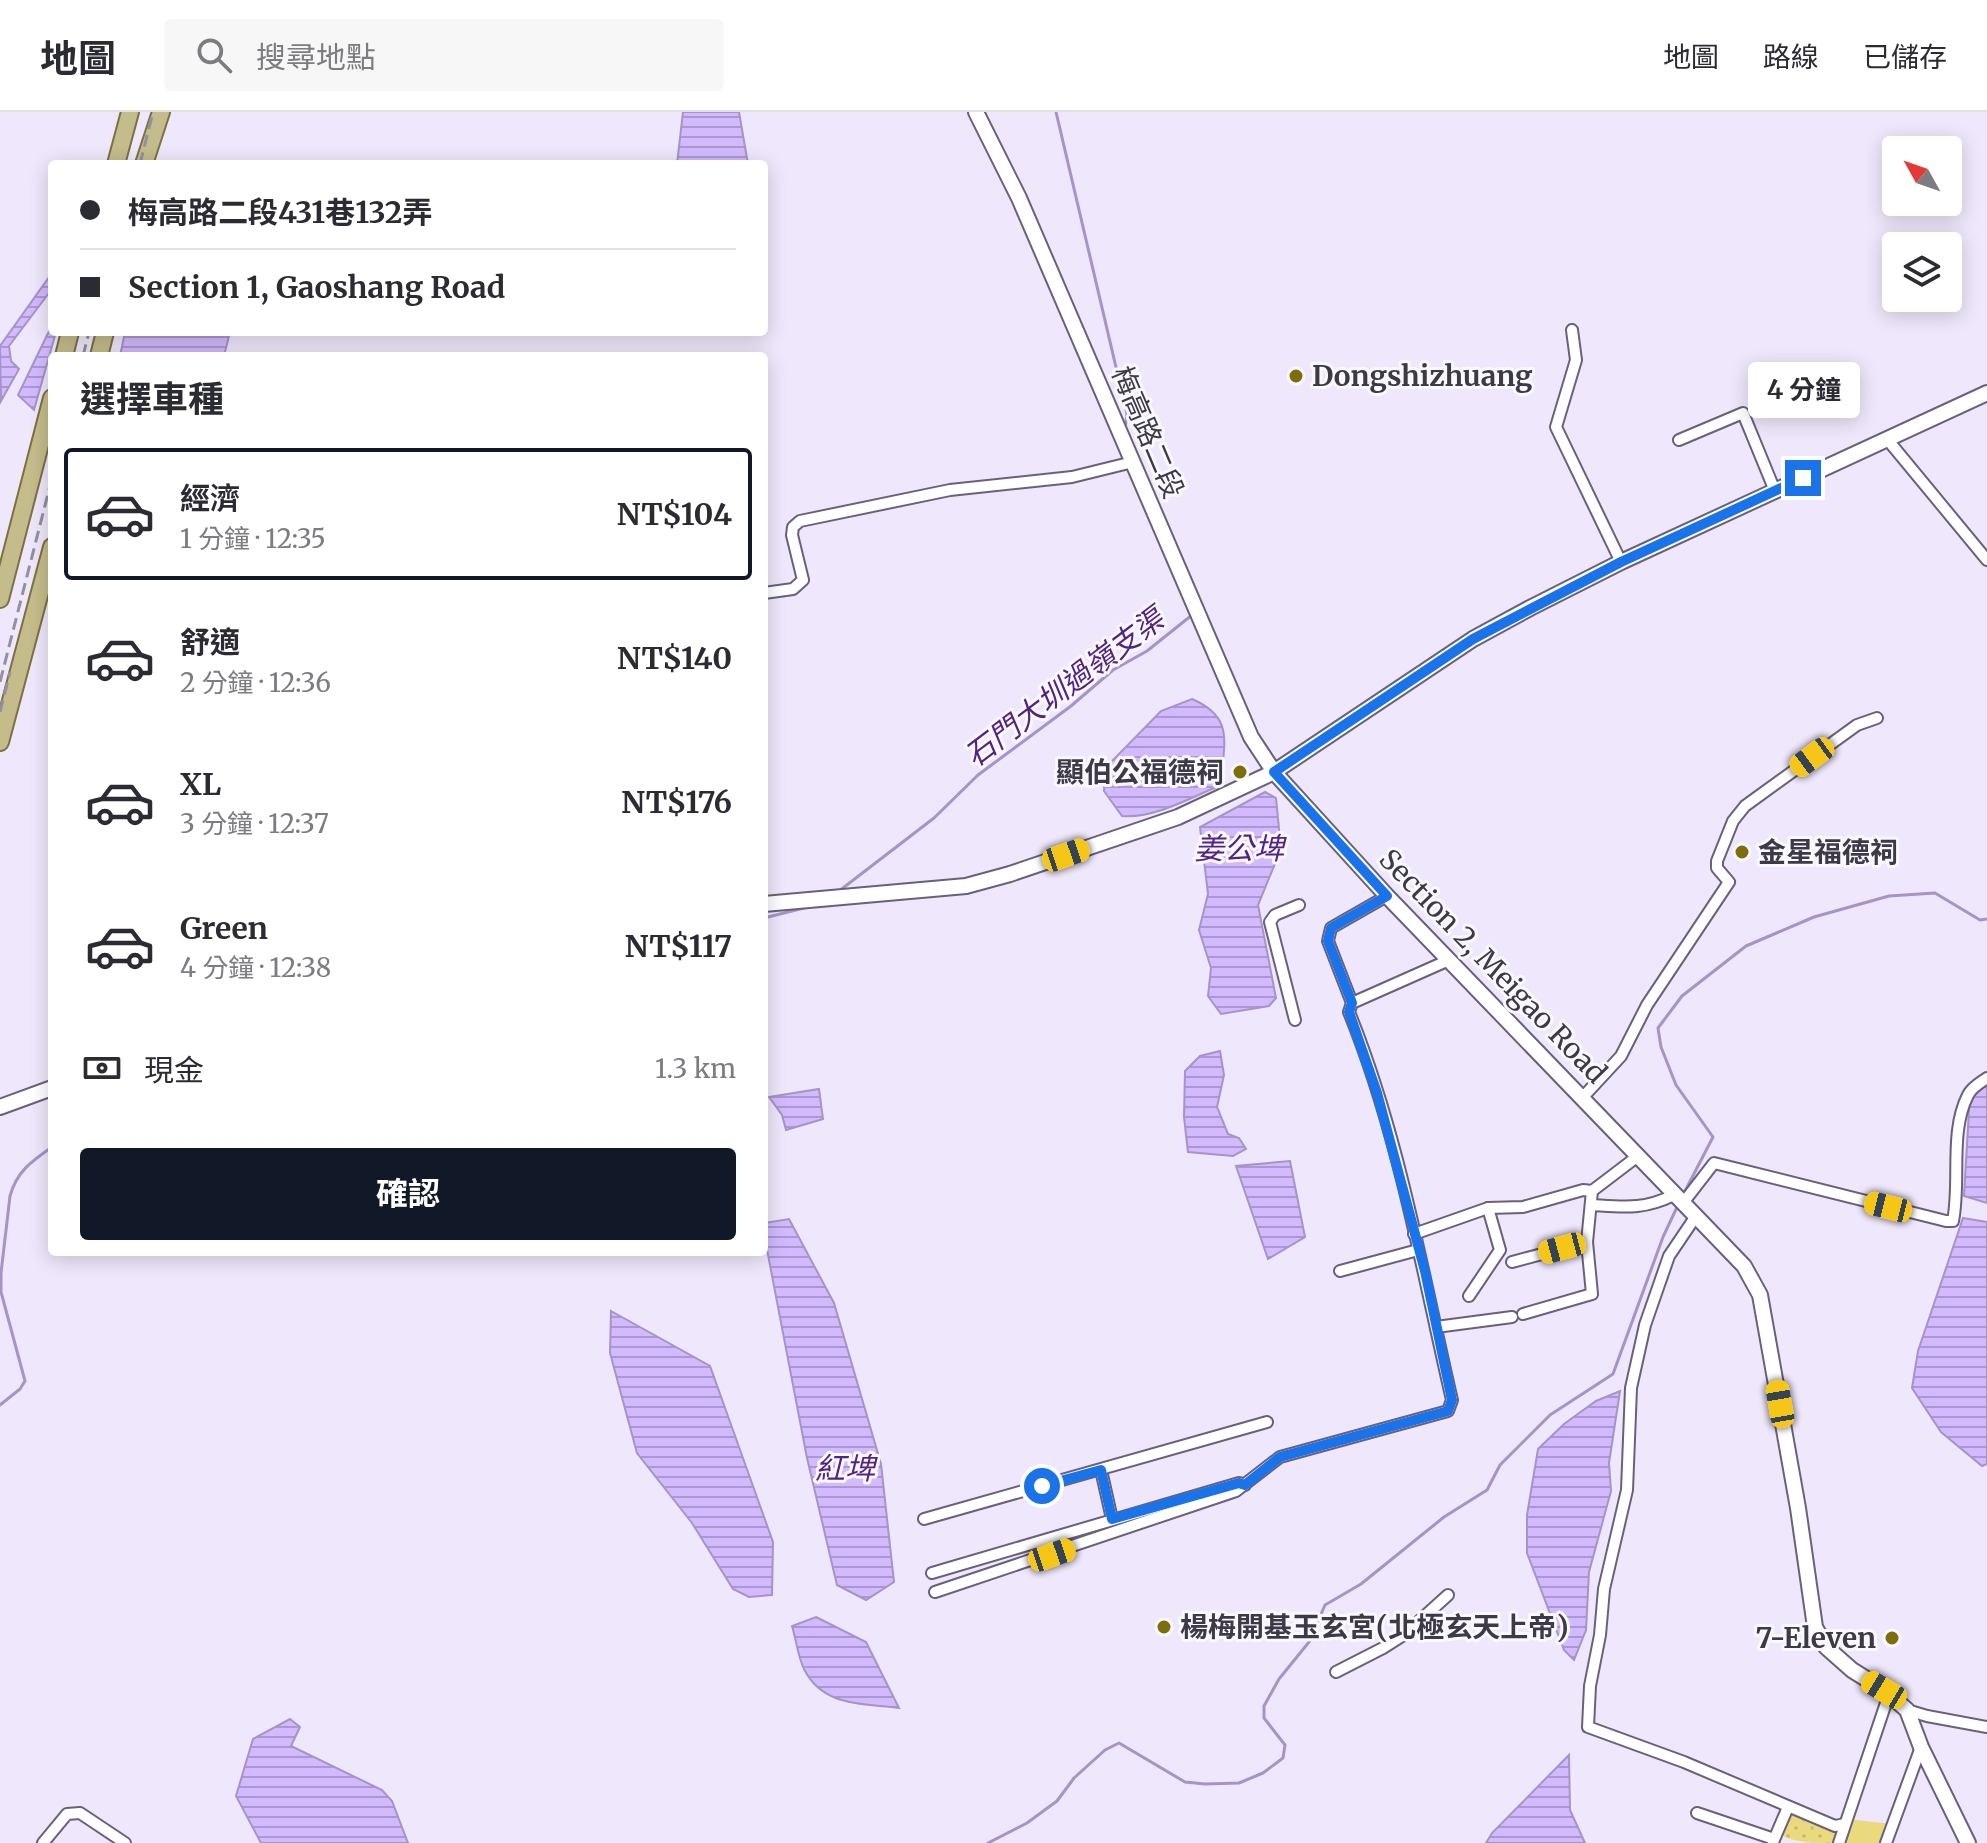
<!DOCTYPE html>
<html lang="zh-TW">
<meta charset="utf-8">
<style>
:root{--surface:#fff;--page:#f7f7f7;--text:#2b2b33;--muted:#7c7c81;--line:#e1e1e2;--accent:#111827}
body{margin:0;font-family:Merriweather,"Noto Sans TC",serif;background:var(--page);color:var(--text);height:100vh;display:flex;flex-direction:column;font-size:30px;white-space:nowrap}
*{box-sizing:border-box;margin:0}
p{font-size:26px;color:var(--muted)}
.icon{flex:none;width:44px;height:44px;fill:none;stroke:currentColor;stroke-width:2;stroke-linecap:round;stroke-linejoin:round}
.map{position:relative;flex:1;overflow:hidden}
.details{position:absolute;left:48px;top:240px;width:720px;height:904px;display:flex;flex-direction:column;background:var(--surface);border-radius:8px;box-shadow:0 4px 20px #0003}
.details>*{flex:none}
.top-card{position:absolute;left:48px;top:48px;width:720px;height:176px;border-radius:8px;box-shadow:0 4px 20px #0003;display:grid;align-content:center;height:176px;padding:0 32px;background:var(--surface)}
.needle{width:52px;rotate:310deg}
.controls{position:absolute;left:1882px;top:24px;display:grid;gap:16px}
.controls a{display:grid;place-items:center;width:80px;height:80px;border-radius:8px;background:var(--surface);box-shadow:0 4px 20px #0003;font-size:40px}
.end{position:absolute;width:36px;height:36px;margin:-18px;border:10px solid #1a73e8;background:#fff;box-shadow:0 0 0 4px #fff}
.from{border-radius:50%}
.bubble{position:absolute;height:56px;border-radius:8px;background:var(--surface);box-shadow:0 4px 20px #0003;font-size:26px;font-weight:700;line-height:56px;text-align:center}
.car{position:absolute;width:24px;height:48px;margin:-24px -12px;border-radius:10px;box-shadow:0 0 6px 2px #0007;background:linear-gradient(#f5c518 24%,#345 0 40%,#f5c518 0 76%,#345 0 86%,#f5c518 0)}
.top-card b{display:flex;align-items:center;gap:28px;height:76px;font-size:30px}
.top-card b+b{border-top:2px solid var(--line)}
.top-card i{width:20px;height:20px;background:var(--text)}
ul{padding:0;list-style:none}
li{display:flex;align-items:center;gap:24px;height:132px;margin:0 16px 12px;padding:0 16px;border:4px solid transparent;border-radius:8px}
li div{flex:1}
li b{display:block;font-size:30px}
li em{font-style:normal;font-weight:700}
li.on{border-color:var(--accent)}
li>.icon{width:72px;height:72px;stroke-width:1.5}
h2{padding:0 32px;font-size:36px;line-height:96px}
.pay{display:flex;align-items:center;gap:20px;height:88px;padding:0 32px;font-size:30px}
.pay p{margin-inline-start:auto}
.action{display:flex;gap:16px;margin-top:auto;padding:16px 32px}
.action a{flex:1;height:92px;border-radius:8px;background:var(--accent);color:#fff;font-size:32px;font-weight:700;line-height:92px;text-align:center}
header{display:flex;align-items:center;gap:48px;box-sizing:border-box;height:112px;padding:0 40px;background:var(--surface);border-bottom:2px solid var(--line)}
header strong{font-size:38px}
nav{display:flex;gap:44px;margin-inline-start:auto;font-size:28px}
.search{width:560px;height:72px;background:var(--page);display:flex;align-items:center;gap:20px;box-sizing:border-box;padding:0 28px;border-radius:8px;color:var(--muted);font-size:30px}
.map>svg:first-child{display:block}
.grass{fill:#ebd97d}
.park{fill:url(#park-dots)}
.water{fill:url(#water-rules);stroke:#a693c8;stroke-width:2}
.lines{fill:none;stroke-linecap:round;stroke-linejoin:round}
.stream{stroke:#a693c8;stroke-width:3}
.street-casing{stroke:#6a607c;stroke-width:14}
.secondary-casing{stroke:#6a607c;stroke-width:18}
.primary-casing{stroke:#7c7141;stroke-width:20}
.street{stroke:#fff;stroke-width:10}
.secondary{stroke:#fff;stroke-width:14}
.primary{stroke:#c5bc8b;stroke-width:16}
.rail{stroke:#958f9f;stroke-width:3;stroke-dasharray:12 6;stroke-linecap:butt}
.route{stroke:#1a73e8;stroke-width:10}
.poi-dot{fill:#7e6e0b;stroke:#faf8ff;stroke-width:3}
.labels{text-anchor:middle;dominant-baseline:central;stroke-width:6;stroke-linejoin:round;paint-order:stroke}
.poi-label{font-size:28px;font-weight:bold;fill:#3d3946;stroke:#faf8ff;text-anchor:start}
.street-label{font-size:28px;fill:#3d3946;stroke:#faf8ff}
.water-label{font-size:30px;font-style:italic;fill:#522384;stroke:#faf8ff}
</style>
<header>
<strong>地圖</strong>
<div class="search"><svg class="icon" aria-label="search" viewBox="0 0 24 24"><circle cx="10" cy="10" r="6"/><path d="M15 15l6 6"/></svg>搜尋地點</div>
<nav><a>地圖</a><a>路線</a><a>已儲存</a></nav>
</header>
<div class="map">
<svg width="1987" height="1731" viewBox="0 0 1987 1731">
<defs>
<pattern id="park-dots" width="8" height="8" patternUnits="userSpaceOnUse" patternTransform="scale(2)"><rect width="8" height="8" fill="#ebd97d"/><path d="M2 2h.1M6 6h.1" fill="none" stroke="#cabb6d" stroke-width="1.8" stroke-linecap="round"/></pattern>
<pattern id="water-rules" width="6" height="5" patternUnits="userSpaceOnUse" patternTransform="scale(2)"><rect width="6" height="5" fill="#d3baff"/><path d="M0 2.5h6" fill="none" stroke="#ac98d0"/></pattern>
</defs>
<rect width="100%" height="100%" fill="#efe8fc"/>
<!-- grass -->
<polygon class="grass" points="1848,1707 1891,1712 1886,1731 1848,1731 1840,1728"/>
<!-- park -->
<path class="park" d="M 1788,1695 L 1835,1714 L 1838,1721 L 1834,1731 C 1818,1731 1789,1731 1780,1721 Z"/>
<!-- water -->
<g class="water">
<polygon points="683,0 739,0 748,52 677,52"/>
<polygon points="52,161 52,177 9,234 11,249 19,257 1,289 0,234"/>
<polygon points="52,213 52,220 56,220 34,298 18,283"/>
<polygon points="125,220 230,220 224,244 120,244"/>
<path d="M 1192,587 C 1236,606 1223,632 1221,673 C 1192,685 1154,707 1122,704 L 1104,679 L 1105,661 L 1112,649 L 1161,599 Z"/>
<polygon points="1265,680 1276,686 1281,737 1258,793 1276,886 1269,894 1221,902 1208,884 1211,856 1199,818 1208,782 1200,715"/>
<polygon points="1220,939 1224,963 1217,995 1228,1022 1239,1026 1246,1037 1233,1044 1188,1040 1184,1005 1185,959 1200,944"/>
<polygon points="1987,967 1987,1091 1964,1084 1970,981"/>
<polygon points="819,977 823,1007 786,1018 782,1003 769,985"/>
<polygon points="1290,1049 1305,1125 1268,1147 1236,1054"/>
<polygon points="1963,1106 1987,1110 1987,1352 1982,1354 1941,1320 1912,1276 1918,1239"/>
<polygon points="789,1107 834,1191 881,1352 894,1470 866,1488 837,1473 807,1346 764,1122 764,1111"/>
<polygon points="611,1199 710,1254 773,1430 772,1483 749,1485 733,1477 692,1411 637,1341 610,1241"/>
<polygon points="1620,1279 1609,1351 1611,1379 1589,1460 1586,1518 1574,1548 1564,1538 1527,1441 1527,1403 1538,1337 1564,1312 1596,1289"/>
<path d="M 816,1505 L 866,1530 L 899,1596 C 862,1591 823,1595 804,1557 C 798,1545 796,1527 792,1514 Z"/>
<polygon points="290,1607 300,1615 291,1634 382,1678 392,1689 408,1731 261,1731 236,1684 253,1627"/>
<polygon points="1569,1643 1570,1698 1585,1731 1486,1731 1492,1721"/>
</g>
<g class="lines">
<!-- stream -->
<g class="stream">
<polyline points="1056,0 1127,302 1125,316"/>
<polyline points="839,779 934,706 978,663 1071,594 1113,558 1147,539 1192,503"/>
<polyline points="764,806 812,794"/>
<polyline points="1683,1083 1713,1025 1676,973 1661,935 1658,916 1682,884 1746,834 1814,805 1889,784 1935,781 1980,808 1987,807"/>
<path d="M 0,1293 L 20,1277 L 25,1269 L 1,1180 L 1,1161 L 10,1084 C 17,1059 32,1049 52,1035"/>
<polyline points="988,1731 1027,1711 1057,1689 1074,1666 1105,1638 1119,1631 1185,1670 1205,1672 1239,1671 1263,1661 1283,1646 1285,1633 1264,1606 1264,1594 1279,1567 1309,1530 1325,1493 1361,1472 1444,1405 1487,1378 1500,1353 1550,1303 1613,1262 1663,1125 1678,1093"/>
</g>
<defs>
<g id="street">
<polyline points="1572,218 1576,248 1556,315 1621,450"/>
<polyline points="1887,327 1987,448"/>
<polyline points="1679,328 1743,301 1775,379"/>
<polyline points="764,481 793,477 803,468 792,423 793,415 800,409 950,378 1072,365 1133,350"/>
<polyline points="1352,891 1328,829 1331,816 1387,784"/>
<polyline points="1295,908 1270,810 1275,803 1299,793"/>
<polyline points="1583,985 1621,944 1647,893 1729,770 1717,756 1717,749 1733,709 1745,694 1857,613 1877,606"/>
<path d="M 1683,1091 L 1714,1051 L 1946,1109 L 1953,1109 C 1961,1069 1949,1020 1968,983 C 1972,975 1980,971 1987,966"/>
<path d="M 1591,1093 C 1625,1095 1643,1098 1674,1083"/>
<polyline points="1696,1104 1669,1144 1645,1213 1631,1276 1627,1378 1604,1477 1600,1523 1590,1574 1588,1615 1684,1650 1835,1714 1845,1712"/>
<polyline points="1414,1122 1488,1096 1523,1095 1583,1078 1592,1079 1638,1044"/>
<polyline points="1512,1150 1587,1130"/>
<polyline points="1340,1159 1418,1138"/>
<polyline points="1469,1184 1500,1138 1488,1096"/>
<polyline points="1523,1202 1592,1182 1587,1130 1592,1079"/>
<polyline points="1436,1215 1512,1205"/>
<polyline points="1101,1358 1112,1407"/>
<polyline points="924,1407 1267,1310"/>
<polyline points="932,1461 1239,1371 1245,1373"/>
<path d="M 935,1480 L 1236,1379 L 1280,1345 L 1448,1299 L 1452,1288 C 1422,1159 1399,1023 1349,900 L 1352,891 L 1449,848"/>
<polyline points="1336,1560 1383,1536 1405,1522 1448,1483"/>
<polyline points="1907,1598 1927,1604 1987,1615"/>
<polyline points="1697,1701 1774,1727"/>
<polyline points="1773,1730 1788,1695"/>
<polyline points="43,1731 67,1702 80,1701 125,1731"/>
<polyline points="1839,1731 1889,1582"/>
<polyline points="1886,1731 1921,1635"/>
</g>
<g id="secondary">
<polyline points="976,0 1019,86 1251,625 1274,660 1387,784 1744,1154 1760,1183 1798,1396 1815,1515 1826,1535 1852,1558 1884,1578 1907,1598 1921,1635 1968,1731"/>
<polyline points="764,792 966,774 1010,762 1178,705 1274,660 1473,527 1530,496 1621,450 1987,281"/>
<polyline points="0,995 52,976"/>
</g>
<g id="primary">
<polyline points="116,52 130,0"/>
<polyline points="144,52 161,0"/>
<polyline points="64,244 70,220"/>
<polyline points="99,244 105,220"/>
<polyline points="0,487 52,286"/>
<polyline points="0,630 52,435"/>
</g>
</defs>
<!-- street casing -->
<use href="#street" class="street-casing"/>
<!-- secondary casing -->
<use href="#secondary" class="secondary-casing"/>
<!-- primary casing -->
<use href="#primary" class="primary-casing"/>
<!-- street -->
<use href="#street" class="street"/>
<!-- secondary -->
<use href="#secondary" class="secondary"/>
<!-- primary -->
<use href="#primary" class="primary"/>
<!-- rail -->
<g class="rail">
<polyline points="140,52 153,0"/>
<polyline points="83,244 89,220"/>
<polyline points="0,570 52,366"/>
<polyline points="0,600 10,560"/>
</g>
</g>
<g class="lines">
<!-- route -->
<polyline class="route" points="1042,1374 1101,1358 1112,1407 1239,1371 1245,1373 1280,1345 1448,1299 1452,1288 1425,1159 1377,981 1349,900 1352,891 1328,829 1331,816 1387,784 1274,660 1473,527 1621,450 1803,366"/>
</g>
<!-- markers -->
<g class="poi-dot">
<circle cx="1296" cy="264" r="8"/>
<circle cx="1240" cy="660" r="8"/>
<circle cx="1742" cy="740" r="8"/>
<circle cx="1164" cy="1515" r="8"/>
<circle cx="1892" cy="1526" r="8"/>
</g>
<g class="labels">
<!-- poi labels -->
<g class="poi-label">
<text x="1312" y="264">Dongshizhuang</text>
<text x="1224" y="660" text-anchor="end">顯伯公福德祠</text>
<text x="1758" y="740">金星福德祠</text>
<text x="1180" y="1515">楊梅開基玉玄宮(北極玄天上帝)</text>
<text x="1876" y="1526" text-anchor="end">7-Eleven</text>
</g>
<!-- street labels -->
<g class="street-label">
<text transform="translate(1148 320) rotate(67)">梅高路二段</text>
<text transform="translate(1493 854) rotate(46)">Section 2, Meigao Road</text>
</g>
<!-- water labels -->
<g class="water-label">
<text transform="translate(1064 575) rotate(-37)">石門大圳過嶺支渠</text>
<text x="1239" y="736">姜公埤</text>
<text x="845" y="1356">紅埤</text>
</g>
</g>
</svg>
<div class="controls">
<a><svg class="needle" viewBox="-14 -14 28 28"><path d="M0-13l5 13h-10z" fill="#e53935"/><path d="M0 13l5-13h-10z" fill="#7c7c81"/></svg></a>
<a><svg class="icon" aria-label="layers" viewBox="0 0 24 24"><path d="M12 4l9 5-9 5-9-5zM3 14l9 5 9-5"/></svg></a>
</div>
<i class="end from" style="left:1042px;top:1374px"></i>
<i class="end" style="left:1803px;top:366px"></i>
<div class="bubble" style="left:1748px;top:250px;width:112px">4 分鐘</div>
<i class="car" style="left:1812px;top:645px;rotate:234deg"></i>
<i class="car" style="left:1066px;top:743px;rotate:71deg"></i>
<i class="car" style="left:1888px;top:1095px;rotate:284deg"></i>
<i class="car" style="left:1562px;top:1136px;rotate:255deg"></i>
<i class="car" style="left:1780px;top:1292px;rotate:350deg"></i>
<i class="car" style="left:1052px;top:1443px;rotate:71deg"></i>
<i class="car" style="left:1884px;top:1578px;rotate:301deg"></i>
<div class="top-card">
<b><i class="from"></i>梅高路二段431巷132弄</b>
<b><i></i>Section 1, Gaoshang Road</b>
</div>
<section class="details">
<h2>選擇車種</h2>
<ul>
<li class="on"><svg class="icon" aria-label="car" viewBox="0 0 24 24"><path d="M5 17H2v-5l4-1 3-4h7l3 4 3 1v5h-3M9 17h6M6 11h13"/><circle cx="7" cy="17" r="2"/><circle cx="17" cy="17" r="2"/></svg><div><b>經濟</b><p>1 分鐘 · 12:35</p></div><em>NT$104</em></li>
<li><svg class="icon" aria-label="car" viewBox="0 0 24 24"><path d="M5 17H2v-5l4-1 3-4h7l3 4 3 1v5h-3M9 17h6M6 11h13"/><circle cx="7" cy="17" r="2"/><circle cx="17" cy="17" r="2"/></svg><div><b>舒適</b><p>2 分鐘 · 12:36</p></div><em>NT$140</em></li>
<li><svg class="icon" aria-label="car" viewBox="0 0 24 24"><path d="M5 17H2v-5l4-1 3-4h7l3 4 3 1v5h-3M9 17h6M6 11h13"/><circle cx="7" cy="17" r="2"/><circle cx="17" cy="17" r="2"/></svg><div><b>XL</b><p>3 分鐘 · 12:37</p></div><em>NT$176</em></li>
<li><svg class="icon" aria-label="car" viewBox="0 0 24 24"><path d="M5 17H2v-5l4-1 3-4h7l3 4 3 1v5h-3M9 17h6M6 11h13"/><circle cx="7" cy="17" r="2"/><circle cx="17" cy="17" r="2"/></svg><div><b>Green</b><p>4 分鐘 · 12:38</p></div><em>NT$117</em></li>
</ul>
<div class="pay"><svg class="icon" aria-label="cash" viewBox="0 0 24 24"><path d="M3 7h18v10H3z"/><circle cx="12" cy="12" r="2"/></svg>現金<p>1.3 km</p></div>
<div class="action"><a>確認</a></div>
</section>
</div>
